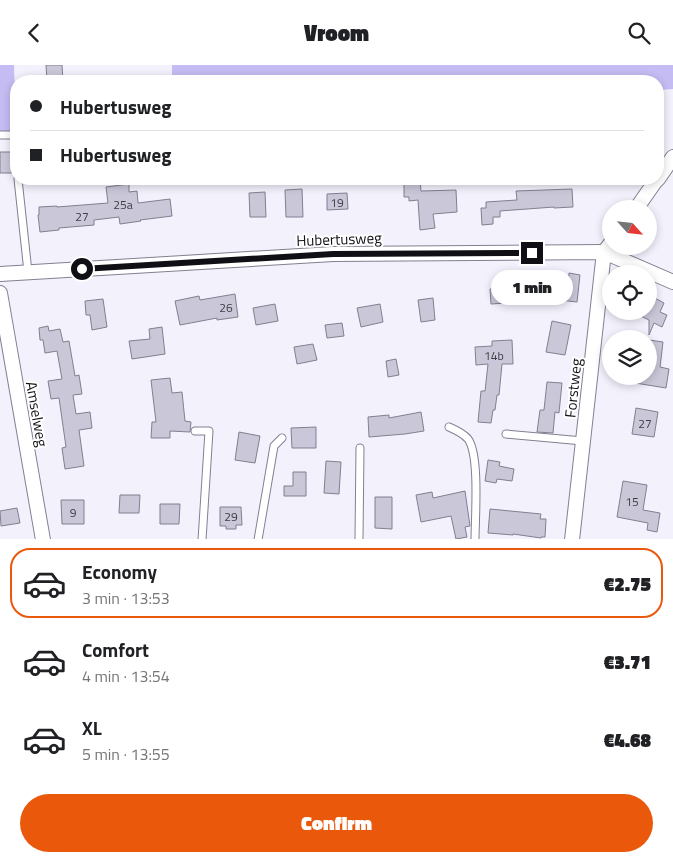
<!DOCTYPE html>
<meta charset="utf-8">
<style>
:root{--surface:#fff;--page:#f6f6f6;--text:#202124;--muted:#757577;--line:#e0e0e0;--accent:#ea580c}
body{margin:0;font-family:"Titillium Web",sans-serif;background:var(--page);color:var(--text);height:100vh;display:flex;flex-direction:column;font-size:19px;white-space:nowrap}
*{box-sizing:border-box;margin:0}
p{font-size:16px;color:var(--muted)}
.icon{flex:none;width:28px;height:28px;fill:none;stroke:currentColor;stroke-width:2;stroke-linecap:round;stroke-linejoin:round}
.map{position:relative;height:474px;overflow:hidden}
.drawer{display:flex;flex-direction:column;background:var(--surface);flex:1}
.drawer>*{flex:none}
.guide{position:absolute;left:10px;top:10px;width:654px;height:110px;border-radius:20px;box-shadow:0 2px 8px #0003;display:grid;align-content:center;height:110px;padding:0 20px;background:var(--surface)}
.needle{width:32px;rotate:117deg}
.controls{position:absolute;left:602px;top:135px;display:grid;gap:10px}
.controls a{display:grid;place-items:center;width:55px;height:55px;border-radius:50%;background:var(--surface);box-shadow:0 2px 8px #0003;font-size:25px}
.end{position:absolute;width:22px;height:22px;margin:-11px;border:6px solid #100f15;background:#fff;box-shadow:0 0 0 2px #fff}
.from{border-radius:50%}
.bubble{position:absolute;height:35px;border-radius:18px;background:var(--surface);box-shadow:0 2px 8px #0003;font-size:16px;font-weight:800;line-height:35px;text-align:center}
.guide b{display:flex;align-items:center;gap:18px;height:48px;font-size:19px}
.guide b+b{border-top:1px solid var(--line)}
.guide i{width:12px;height:12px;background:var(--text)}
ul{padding:9px 0 0;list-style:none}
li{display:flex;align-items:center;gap:15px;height:70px;margin:0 10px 8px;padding:0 10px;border:2px solid transparent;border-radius:20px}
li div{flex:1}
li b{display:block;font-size:19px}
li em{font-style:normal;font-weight:800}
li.current{border-color:var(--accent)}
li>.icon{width:45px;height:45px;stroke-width:1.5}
.primary-button{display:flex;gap:10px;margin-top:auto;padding:10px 20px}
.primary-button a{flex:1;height:58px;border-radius:30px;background:var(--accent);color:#fff;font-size:20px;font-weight:800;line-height:58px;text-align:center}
header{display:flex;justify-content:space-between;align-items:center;height:65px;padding:0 20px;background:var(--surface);font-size:22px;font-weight:800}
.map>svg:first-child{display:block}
.green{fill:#c5bcf3}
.building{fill:#cac7d9;stroke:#817f90}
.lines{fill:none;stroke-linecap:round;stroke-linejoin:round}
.lane-casing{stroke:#828091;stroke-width:9}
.street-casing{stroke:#828091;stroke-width:16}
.lane{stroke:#fff;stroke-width:7}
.street{stroke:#fff;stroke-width:14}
.route{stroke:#100f15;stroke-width:6}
.labels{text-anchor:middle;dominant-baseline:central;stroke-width:4;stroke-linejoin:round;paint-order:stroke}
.number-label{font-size:12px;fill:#3e3d46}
.street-label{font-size:15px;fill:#100f15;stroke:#fff}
</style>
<header><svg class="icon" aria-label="back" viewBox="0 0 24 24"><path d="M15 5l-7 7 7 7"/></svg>Vroom<svg class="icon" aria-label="search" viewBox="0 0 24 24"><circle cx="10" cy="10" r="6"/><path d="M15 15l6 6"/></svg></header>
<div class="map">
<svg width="673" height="475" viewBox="0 0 673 475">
<rect width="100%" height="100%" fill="#f2f1fc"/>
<!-- green -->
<g class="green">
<polygon points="0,0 14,0 16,68 0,68"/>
<polygon points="172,0 673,0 673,24 658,25 658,16 172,16"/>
</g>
<!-- building -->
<g class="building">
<polygon points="46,0 62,0 63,16 47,16"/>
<polygon points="0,87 11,87 12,108 0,108"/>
<polygon points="420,114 421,126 456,125 457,147 433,149 435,163 420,165 418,135 409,136 409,132 404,132 404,115"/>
<polygon points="129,119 129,127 137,126 138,138 170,134 172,151 140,155 141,156 120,159 119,152 94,155 94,160 59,163 59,165 40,167 38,150 39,150 39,142 57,141 57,142 108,138 106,122"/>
<polygon points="302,124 303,152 286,152 285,125"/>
<polygon points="572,124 573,142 554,143 554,142 500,146 500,152 493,152 493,159 482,160 481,143 486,143 486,137 517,135 516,126"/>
<polygon points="265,127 266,152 250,152 249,128"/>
<polygon points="347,128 348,144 327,145 327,129"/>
<polygon points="569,208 580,210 577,237 551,234 553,218 568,219"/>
<polygon points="506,223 507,238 491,239 490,224"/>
<polygon points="235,229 238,252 217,255 217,253 180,260 175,236 199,231 200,235"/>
<polygon points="649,230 664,238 660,247 667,250 662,262 654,258 649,270 649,255 630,246 649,246"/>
<polygon points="433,233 435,255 421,257 418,235"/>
<polygon points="103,234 107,262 92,265 90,250 86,250 85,236"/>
<polygon points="275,239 278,256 256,260 253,243"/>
<polygon points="380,239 383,257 361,262 357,243"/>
<polygon points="552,256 571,260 565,290 546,287"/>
<polygon points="342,258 344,271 327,273 325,260"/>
<polygon points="48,261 49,266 60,264 63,277 69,276 75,311 79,310 82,329 73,330 76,349 90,347 92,363 79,365 84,401 65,404 62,383 66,382 59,333 51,334 48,316 62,314 57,286 45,288 43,275 40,275 39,263"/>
<polygon points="162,262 165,289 132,294 129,276 150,274 149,264"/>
<polygon points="512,275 513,299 502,299 499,330 497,330 495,345 493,345 491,358 478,357 481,326 485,326 488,299 476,300 475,282 492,281 492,276"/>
<polygon points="649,275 663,277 660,302 669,304 666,323 629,317 629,311 649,311"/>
<polygon points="313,279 317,295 297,299 294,282"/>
<polygon points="396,294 399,310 388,312 386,296"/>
<polygon points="170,313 172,328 182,327 185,356 191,357 190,367 170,366 170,373 151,373 152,357 156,357 151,315"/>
<polygon points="547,317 562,318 559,348 555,347 553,368 537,367 540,345 544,345"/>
<polygon points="636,343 658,347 654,372 632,369"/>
<polygon points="421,347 424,366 405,369 369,372 368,352 389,350 389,353"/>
<polygon points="316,362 316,383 292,383 291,363"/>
<polygon points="239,367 260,371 255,398 235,395"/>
<polygon points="488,395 500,397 499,401 514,404 512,416 497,414 496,418 485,416"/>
<polygon points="326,396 341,397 339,429 324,428"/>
<polygon points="293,407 306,407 306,431 284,431 284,421 293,421"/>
<polygon points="623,416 647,420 643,445 660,448 657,467 647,465 648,458 617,452"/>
<polygon points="465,426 470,461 465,462 467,472 456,474 451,451 421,457 416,430 432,427 433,433"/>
<polygon points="120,430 140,430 139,448 119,448"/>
<polygon points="375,432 392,432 392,464 375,463"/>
<polygon points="61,435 84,435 84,459 62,459"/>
<polygon points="160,439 180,439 179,459 160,459"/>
<polygon points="220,442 241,442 242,460 236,460 236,464 226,464 226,461 220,461"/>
<polygon points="17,443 20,458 1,461 0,446"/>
<polygon points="490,444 541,449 540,454 546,454 545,472 541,472 541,473 513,469 513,470 488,468"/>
</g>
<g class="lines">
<defs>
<g id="lane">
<polyline points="0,70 15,70"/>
<polyline points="18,114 28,207"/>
<path d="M 449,362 C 456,365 463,368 468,374 C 480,390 475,453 475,475"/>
<polyline points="195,366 209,366 202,475"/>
<polyline points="506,369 583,376"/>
<polyline points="258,475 274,381 282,373"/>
<polyline points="359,475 360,383"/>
</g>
<g id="street">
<polyline points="658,114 673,92"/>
<polyline points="636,144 657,114"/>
<polyline points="0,209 333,189 604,187 673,217"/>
<polyline points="0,228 43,475"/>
<polyline points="572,475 604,187 611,178"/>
</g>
</defs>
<!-- lane casing -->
<use href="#lane" class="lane-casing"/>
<!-- street casing -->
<use href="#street" class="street-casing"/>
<!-- lane -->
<use href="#lane" class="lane"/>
<!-- street -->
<use href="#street" class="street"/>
</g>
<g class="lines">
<!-- route -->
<polyline class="route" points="82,204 333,189 532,188"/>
</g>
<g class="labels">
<!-- number labels -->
<g class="number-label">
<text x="337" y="137">19</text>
<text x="123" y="139">25a</text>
<text x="82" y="151">27</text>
<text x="226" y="242">26</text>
<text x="494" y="290">14b</text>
<text x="645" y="358">27</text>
<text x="632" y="436">15</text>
<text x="73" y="447">9</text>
<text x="231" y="451">29</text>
</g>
<!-- street labels -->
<g class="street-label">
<text transform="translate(339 174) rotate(-2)">Hubertusweg</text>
<text transform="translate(573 323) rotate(-84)">Forstweg</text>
<text transform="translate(37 349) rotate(80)">Amselweg</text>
</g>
</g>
</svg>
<div class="controls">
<a><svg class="needle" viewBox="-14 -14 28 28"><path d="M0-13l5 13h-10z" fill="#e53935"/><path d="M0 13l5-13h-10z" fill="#757577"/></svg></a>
<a><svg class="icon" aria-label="locate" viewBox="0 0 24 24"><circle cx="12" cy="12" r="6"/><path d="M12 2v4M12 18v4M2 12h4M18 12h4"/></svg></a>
<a><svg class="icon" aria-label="layers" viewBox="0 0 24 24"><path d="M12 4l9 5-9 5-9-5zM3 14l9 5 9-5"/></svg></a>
</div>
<i class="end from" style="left:82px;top:204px"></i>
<i class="end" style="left:532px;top:188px"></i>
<div class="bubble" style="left:491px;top:205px;width:82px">1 min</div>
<div class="guide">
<b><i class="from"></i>Hubertusweg</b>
<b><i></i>Hubertusweg</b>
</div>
</div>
<section class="drawer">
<ul>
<li class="current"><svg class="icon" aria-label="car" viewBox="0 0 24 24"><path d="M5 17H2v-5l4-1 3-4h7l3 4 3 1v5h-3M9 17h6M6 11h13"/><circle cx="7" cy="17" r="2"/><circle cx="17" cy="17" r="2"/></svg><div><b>Economy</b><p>3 min · 13:53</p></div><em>€2.75</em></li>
<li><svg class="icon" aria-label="car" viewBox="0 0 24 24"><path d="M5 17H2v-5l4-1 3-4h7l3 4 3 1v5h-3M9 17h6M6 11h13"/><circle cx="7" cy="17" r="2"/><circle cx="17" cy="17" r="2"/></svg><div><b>Comfort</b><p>4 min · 13:54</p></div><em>€3.71</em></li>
<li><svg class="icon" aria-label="car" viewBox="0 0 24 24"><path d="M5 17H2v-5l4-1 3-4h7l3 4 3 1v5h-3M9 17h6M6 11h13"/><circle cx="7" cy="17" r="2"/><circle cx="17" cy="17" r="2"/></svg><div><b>XL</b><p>5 min · 13:55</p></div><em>€4.68</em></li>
</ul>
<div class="primary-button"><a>Confirm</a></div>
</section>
